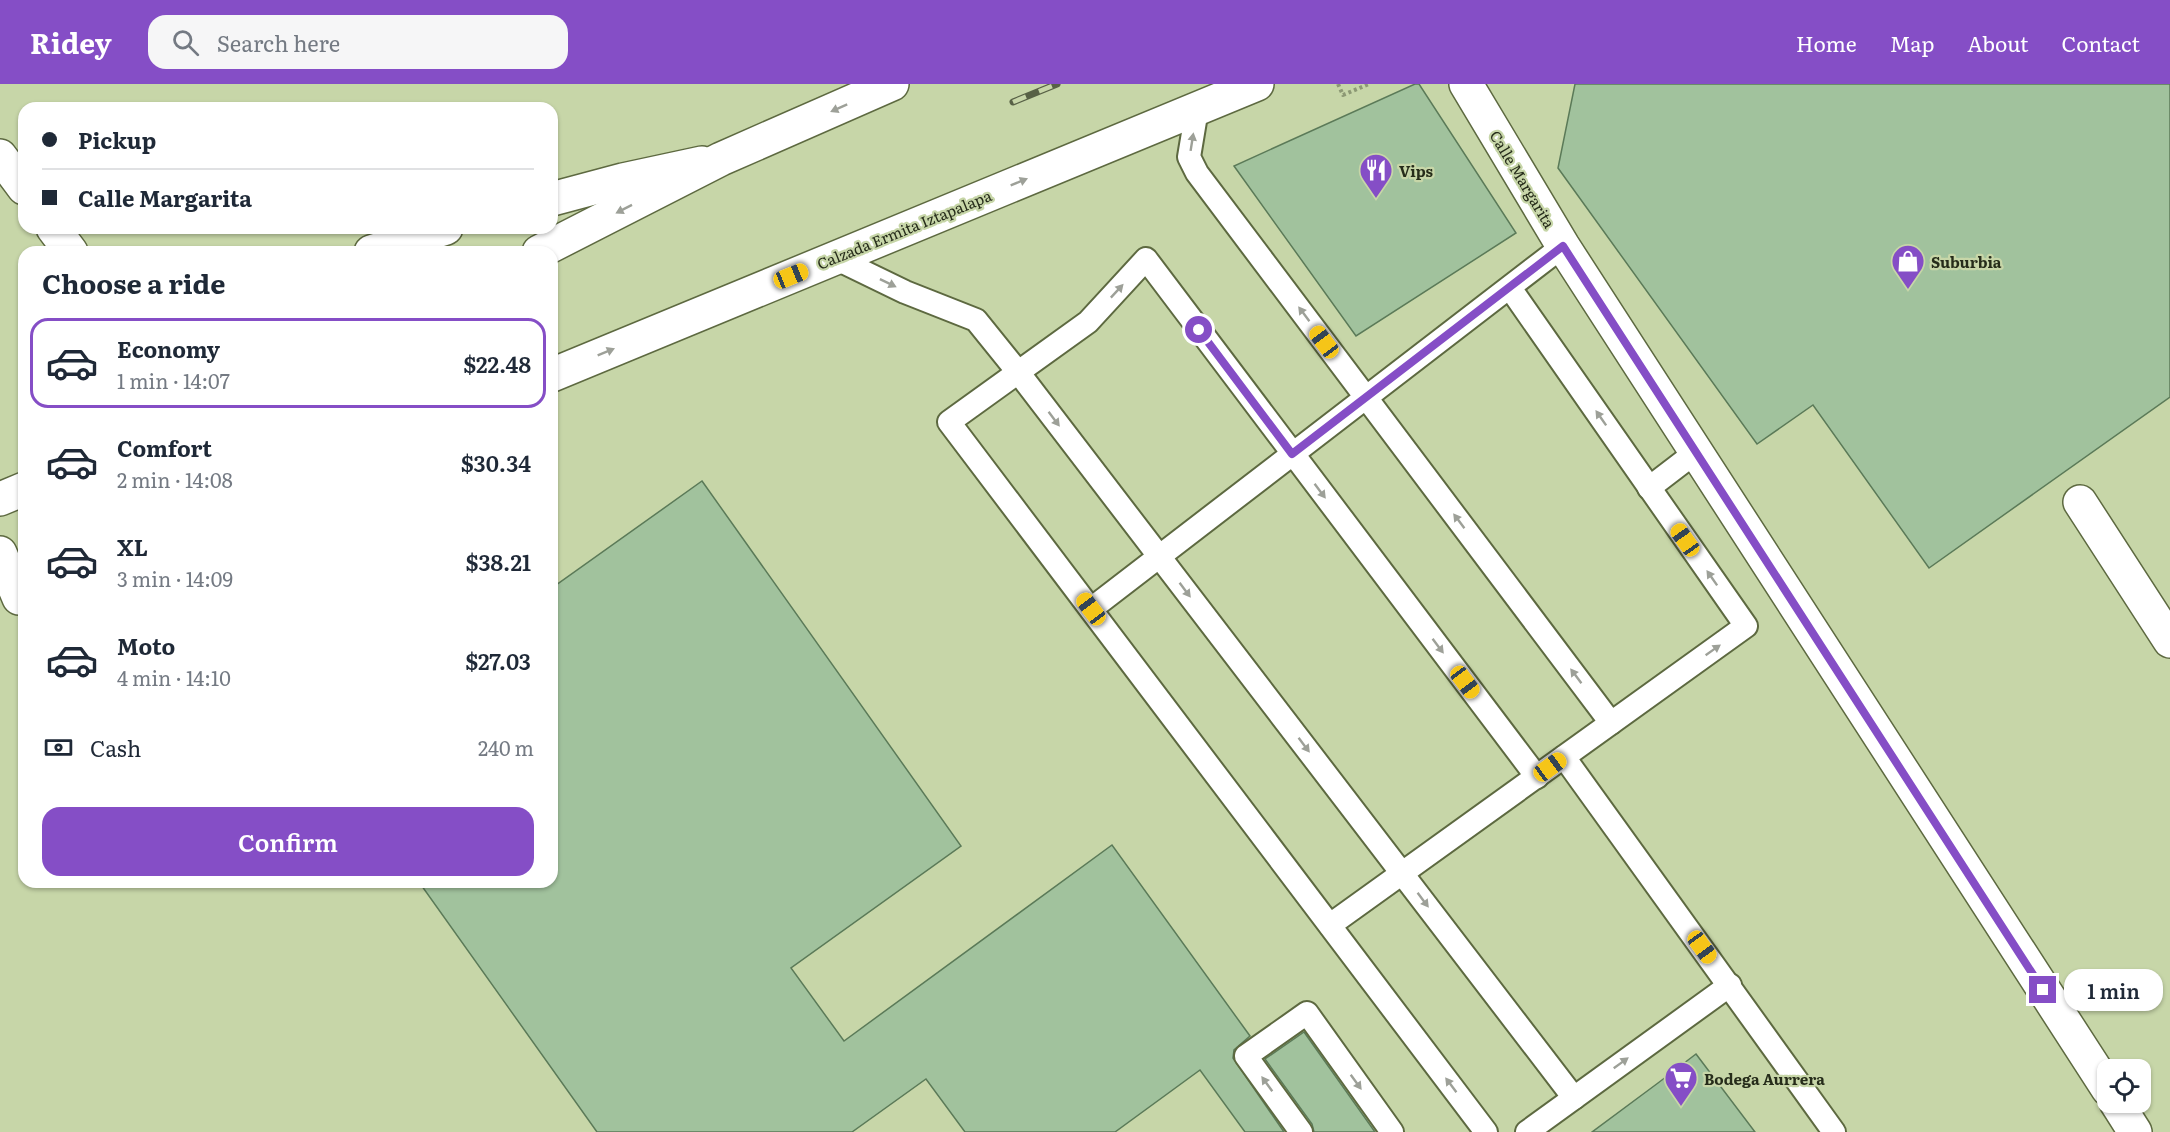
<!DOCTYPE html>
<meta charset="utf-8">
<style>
:root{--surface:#fff;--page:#f6f6f7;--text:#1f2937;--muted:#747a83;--line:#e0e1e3;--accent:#854ec6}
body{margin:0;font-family:Literata,serif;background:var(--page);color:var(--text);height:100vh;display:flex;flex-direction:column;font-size:22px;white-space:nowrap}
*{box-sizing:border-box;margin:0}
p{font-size:20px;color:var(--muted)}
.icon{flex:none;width:33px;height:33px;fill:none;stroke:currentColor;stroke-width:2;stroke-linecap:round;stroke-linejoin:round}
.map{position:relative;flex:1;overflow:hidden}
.panel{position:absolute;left:18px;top:162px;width:540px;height:642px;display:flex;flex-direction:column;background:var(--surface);border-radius:18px;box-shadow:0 2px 4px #0004}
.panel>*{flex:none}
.banner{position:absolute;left:18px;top:18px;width:540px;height:132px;border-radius:18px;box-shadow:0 2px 4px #0004;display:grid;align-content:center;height:132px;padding:0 24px;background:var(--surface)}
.controls{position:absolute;left:2097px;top:975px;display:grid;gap:12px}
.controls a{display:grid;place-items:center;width:54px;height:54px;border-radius:12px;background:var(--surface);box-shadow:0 2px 4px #0004;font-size:30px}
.end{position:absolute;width:27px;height:27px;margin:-14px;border:8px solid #854ec6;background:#fff;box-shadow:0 0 0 3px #fff}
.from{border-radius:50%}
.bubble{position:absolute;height:42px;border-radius:18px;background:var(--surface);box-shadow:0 2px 4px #0004;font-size:20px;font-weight:600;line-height:42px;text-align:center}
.car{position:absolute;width:18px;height:36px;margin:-18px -9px;border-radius:8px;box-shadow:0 0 4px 2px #0007;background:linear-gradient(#f5c518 24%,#345 0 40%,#f5c518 0 76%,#345 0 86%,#f5c518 0)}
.banner b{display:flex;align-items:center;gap:21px;height:57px;font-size:22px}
.banner b+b{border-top:2px solid var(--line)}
.banner i{width:15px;height:15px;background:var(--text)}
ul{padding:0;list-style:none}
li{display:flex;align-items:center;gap:18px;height:90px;margin:0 12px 9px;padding:0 12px;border:3px solid transparent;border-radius:18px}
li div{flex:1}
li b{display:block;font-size:22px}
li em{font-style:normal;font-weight:600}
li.on{border-color:var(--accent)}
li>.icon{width:54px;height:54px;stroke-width:1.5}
h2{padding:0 24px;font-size:27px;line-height:72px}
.pay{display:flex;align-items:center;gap:15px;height:66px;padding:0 24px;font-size:22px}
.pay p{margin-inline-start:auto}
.action{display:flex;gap:12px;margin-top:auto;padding:12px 24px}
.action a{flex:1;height:69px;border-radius:18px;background:var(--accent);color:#fff;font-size:24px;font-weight:600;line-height:69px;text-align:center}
header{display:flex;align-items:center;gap:36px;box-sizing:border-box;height:84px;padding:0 30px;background:var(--accent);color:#fff}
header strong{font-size:28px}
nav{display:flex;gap:33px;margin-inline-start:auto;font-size:21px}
.search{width:420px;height:54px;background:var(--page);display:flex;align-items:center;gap:15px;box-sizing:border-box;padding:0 21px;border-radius:18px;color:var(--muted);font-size:22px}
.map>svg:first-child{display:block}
.building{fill:#a1c29d;stroke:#5b7a58;stroke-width:1.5}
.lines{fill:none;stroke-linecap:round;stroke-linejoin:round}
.lane-casing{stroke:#5d6940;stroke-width:26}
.street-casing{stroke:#5d6940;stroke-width:36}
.primary-casing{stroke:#5d6940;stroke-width:36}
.path{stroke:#8c9874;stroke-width:4;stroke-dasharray:3 3;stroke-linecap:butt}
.lane{stroke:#fff;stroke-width:22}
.street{stroke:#fff;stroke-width:33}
.primary{stroke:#fff;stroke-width:33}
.rail-casing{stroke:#586146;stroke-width:7}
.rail{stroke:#c7d6a8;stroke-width:4.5;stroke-dasharray:14;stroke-linecap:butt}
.oneway{fill:#9da098}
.route{stroke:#854ec6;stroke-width:8}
.labels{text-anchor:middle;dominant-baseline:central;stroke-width:4.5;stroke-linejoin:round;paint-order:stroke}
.poi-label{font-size:15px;font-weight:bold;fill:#262c1a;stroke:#c7d6a8;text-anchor:start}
.street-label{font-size:15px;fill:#262c1a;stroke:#c7d6a8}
</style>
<header>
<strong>Ridey</strong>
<div class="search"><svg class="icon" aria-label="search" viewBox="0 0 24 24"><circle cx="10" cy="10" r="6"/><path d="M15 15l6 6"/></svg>Search here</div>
<nav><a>Home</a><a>Map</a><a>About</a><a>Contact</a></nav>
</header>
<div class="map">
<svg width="2170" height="1048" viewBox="0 0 2170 1048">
<rect width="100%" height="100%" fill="#c7d6a8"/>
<!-- building -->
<g class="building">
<polygon points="1415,0 1419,0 1516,149 1356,252 1234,82"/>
<polygon points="1575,0 2170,0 2170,313 1929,484 1813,321 1757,360 1558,84"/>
<polygon points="702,397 961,762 791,884 844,957 1112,761 1250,952 1234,966 1233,974 1284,1048 1245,1048 1200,986 1115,1048 965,1048 926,995 852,1048 597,1048 419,798 552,798 552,504"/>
<polygon points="1304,948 1375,1048 1314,1048 1312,1040 1265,975"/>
<polygon points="1696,970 1755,1048 1592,1048 1658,999"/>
</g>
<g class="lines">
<defs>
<g id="lane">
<polyline points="1197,25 1189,73 1197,89 1611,639"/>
<polyline points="835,174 905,208 976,236 1018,288 1574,1014"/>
<polyline points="1649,404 1696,368"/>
<polyline points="1091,525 1563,162"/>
<polyline points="1564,673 1834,1048"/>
<polyline points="1330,841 1746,542 1510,204"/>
<polyline points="1301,1048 1246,972 1307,929 1392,1048"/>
<polyline points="1486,1048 949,338 1088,238 1146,175 1537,693"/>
<polyline points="1527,1048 1730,901"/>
</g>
<g id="street">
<polyline points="1466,0 1563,162 2108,1005"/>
<polyline points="0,72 24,104"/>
<polyline points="552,115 623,96 702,79"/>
<polyline points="53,144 71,168"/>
<polyline points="371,168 446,144"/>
<polyline points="2080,418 2170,557"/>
<polyline points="2116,1018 2135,1048"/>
</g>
<g id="primary">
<polyline points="539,168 721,75 892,0"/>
<polyline points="552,291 1257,0"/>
<polyline points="0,415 24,405"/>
<polyline points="0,469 19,514"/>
</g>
</defs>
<!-- lane casing -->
<use href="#lane" class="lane-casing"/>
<!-- street casing -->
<use href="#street" class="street-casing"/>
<!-- primary casing -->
<use href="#primary" class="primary-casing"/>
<!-- path -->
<polyline class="path" points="1338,0 1343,11 1369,0"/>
<!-- lane -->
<use href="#lane" class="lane"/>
<!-- street -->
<use href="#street" class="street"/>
<!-- primary -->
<use href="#primary" class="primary"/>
<defs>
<polyline id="rail" points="1013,18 1057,0"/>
</defs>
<!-- rail casing -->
<use href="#rail" class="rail-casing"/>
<!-- rail -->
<use href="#rail" class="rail"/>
</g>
<!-- one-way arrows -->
<defs><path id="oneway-solid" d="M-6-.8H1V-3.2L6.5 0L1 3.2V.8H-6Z" transform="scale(1.5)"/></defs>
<g class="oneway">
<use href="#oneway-solid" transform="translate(839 24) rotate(156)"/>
<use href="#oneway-solid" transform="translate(1192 58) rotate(-81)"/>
<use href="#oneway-solid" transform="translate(1019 98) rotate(-22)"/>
<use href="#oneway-solid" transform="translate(624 125) rotate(153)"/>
<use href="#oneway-solid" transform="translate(888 199) rotate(26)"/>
<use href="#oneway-solid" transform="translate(1117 207) rotate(-47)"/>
<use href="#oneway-solid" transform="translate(1304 230) rotate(-127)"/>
<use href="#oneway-solid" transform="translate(606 268) rotate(-22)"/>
<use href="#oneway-solid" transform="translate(1601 334) rotate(-125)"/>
<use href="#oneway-solid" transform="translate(1054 335) rotate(53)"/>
<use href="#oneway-solid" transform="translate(1320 407) rotate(53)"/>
<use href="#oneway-solid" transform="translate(1459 437) rotate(-127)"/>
<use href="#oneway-solid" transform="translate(1712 494) rotate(-125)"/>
<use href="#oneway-solid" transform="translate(1185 506) rotate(53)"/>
<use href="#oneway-solid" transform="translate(1438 562) rotate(53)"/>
<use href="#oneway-solid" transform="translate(1713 566) rotate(-35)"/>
<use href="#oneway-solid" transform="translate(1576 592) rotate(-127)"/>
<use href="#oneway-solid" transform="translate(1304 661) rotate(53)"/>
<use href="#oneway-solid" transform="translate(1423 816) rotate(53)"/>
<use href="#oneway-solid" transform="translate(1621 979) rotate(-36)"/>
<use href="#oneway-solid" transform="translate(1356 998) rotate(54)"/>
<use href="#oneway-solid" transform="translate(1267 1000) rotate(-126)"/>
<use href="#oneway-solid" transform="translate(1451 1001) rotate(-127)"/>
</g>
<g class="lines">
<!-- route -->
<polyline class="route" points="1199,246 1292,370 1563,162 2043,906"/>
</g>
<!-- icons -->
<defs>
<symbol id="restaurant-pin" viewBox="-11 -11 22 30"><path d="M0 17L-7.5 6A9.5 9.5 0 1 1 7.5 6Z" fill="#854ec6" stroke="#c7d6a8"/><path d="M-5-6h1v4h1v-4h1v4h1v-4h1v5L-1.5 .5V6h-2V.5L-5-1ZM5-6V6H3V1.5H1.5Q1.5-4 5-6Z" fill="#fff"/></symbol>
<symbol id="shop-pin" viewBox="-11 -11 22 30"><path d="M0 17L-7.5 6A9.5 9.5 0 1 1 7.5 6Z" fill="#854ec6" stroke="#c7d6a8"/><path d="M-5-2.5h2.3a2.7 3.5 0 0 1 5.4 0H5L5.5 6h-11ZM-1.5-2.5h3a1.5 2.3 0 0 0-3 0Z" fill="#fff"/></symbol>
<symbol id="supermarket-pin" viewBox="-11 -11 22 30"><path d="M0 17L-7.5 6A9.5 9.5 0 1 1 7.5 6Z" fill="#854ec6" stroke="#c7d6a8"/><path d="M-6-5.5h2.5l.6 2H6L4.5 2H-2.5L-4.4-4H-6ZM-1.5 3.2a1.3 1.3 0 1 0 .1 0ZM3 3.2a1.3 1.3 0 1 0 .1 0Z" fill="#fff"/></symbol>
</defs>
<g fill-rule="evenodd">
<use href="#restaurant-pin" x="1357" y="67" width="38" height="52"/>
<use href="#shop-pin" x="1889" y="158" width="38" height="52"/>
<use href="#supermarket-pin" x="1662" y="975" width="38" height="52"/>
</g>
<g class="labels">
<!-- poi labels -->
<g class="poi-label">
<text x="1399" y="86">Vips</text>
<text x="1931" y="177">Suburbia</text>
<text x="1704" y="994">Bodega Aurrera</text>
</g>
<!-- street labels -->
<g class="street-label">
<text transform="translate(1523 95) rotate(59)">Calle Margarita</text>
<text transform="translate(904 145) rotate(-22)">Calzada Ermita Iztapalapa</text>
</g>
</g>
</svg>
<div class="controls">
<a><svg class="icon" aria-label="locate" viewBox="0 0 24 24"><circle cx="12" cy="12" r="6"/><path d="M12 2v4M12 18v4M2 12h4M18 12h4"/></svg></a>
</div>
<i class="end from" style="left:1199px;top:246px"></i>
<i class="end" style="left:2043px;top:906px"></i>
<div class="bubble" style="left:2064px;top:885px;width:99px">1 min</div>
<i class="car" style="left:791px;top:192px;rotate:68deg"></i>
<i class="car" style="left:1324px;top:258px;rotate:323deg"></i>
<i class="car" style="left:1685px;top:456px;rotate:325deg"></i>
<i class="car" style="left:1091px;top:525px;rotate:323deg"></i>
<i class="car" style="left:1465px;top:598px;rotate:143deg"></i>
<i class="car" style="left:1550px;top:683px;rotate:54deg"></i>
<i class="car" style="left:1702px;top:863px;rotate:144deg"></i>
<div class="banner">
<b><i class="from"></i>Pickup</b>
<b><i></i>Calle Margarita</b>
</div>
<section class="panel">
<h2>Choose a ride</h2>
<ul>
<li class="on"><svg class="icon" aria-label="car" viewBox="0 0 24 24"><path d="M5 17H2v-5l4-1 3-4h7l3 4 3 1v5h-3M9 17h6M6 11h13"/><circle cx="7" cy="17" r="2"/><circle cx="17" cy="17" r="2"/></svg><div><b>Economy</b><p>1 min · 14:07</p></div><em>$22.48</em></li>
<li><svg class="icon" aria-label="car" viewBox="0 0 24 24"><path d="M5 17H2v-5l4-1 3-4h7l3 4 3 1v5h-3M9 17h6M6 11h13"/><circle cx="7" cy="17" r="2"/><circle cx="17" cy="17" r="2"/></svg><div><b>Comfort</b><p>2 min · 14:08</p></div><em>$30.34</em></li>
<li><svg class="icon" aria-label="car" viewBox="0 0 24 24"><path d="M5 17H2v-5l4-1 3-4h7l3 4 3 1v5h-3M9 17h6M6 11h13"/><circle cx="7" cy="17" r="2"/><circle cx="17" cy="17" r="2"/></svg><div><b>XL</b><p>3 min · 14:09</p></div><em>$38.21</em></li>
<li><svg class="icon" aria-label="car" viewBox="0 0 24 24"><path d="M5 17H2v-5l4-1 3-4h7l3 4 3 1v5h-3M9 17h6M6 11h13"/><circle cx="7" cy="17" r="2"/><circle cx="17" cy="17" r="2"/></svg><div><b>Moto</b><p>4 min · 14:10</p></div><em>$27.03</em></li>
</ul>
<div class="pay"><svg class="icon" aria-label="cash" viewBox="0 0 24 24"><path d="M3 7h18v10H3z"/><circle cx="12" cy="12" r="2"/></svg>Cash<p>240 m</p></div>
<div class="action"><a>Confirm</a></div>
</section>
</div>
